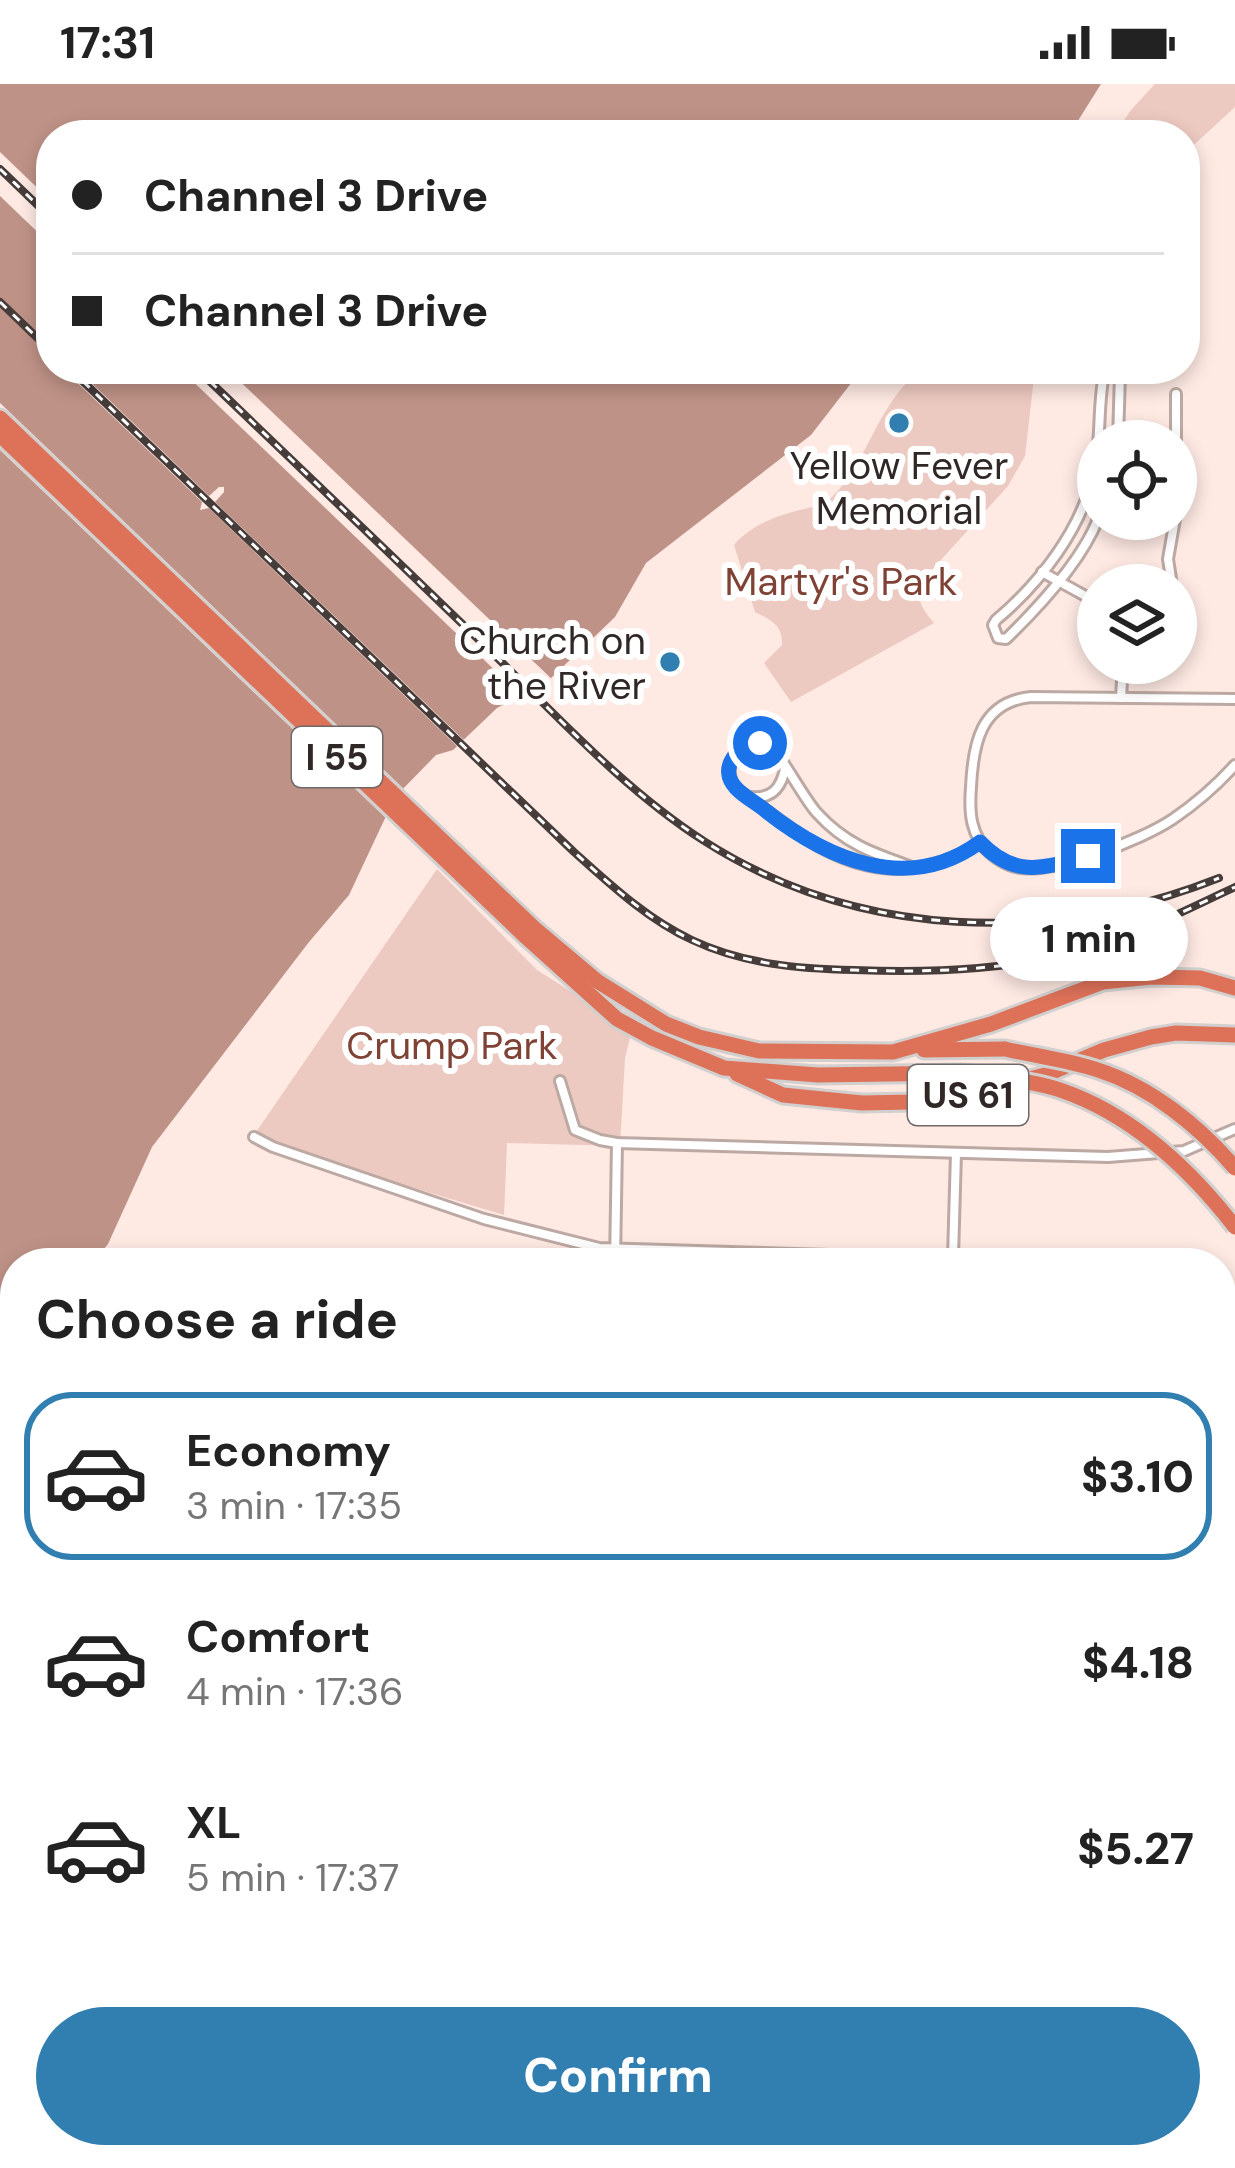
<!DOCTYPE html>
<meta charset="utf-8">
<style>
:root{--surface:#fff;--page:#f6f6f6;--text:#222;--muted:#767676;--line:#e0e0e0;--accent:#317eb1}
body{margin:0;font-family:"DM Sans",sans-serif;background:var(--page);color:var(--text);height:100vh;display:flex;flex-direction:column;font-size:45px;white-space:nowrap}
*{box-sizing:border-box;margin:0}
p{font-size:39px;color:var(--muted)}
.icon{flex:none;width:66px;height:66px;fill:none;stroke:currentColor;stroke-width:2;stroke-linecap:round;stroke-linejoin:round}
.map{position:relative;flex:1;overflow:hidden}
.drawer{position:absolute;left:0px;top:1164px;width:1236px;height:921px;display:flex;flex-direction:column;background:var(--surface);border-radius:48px 48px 0 0;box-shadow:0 6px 18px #0003}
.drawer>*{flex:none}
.guide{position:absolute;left:36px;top:36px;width:1164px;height:264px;border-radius:48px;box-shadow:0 6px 18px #0003;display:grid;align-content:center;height:264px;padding:0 36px;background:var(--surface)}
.tools{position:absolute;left:1077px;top:336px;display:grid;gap:24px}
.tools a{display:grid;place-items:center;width:120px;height:120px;border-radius:50%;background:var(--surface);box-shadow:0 6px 18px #0003;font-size:60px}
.end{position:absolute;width:54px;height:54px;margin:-27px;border:15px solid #1a73e8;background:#fff;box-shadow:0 0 0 6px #fff}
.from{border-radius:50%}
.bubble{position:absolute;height:84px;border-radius:42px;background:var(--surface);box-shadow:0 6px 18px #0003;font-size:39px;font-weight:800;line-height:84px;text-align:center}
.guide b{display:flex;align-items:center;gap:42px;height:114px;font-size:45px}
.guide b+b{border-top:3px solid var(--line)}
.guide i{width:30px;height:30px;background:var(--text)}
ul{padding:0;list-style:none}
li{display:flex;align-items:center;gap:36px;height:168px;margin:0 24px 18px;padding:0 12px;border:6px solid transparent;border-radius:48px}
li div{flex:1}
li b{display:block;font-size:45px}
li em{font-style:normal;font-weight:800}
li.selected{border-color:var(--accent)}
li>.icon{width:108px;height:108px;stroke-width:1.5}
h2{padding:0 36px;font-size:54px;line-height:144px}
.action{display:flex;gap:24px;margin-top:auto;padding:24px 36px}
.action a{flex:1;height:138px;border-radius:72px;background:var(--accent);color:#fff;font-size:48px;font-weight:800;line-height:138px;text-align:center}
.status{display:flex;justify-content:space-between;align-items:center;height:84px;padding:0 60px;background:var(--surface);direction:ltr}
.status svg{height:33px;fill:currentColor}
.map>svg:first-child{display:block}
.green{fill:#edcac1}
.water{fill:#bf9287}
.pier{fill:#fee9e3}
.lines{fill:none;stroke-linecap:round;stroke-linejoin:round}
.street-casing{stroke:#bda9a4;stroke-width:14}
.secondary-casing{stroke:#bda9a4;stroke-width:18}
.highway-casing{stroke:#d1d0cf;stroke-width:21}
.street{stroke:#fff;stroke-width:8}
.secondary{stroke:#f5d5cd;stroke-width:12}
.highway{stroke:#de7259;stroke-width:15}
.rail-casing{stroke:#463c3a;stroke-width:8}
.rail{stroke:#fff;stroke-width:3;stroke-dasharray:9;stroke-linecap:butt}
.highway-bridge-casing{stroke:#d1d0cf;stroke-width:21;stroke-linecap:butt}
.highway-bridge{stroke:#de7259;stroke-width:15}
.route{stroke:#1a73e8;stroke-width:15}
.poi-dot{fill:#317eb1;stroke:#fff;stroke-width:4.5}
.labels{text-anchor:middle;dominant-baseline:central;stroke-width:12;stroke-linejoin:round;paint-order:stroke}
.shield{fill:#fff;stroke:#6e6867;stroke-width:3}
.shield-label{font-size:36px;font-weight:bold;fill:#302826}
.poi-label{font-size:39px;fill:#302826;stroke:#fff}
.park-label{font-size:39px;fill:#7f4234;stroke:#fff}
</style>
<div class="status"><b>17:31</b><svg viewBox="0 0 49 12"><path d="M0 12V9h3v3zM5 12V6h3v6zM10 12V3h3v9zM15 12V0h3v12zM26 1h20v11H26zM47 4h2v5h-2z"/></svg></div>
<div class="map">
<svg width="1235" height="2084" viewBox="0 0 1235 2084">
<rect width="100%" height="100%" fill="#fee9e3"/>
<!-- green -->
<g class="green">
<polygon points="1155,0 1235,0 1235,23 1185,69 1185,51 1114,51 1131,26"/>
<path d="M 923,285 L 1035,285 L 1025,372 L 1008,402 L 920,499 C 916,516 923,526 934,539 L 791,618 L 764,579 L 782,561 C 783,541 771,536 755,528 L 734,461 C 746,446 770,434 789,429 C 804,424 819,424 832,413 C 868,379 879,314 923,285 Z"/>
<polygon points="437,785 537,886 632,946 625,974 620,1062 507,1059 504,1131 275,1062 254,1051"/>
</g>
<!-- water -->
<polygon class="water" points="0,0 1101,0 1069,51 51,51 51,285 862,285 811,351 646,479 615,533 549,596 497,624 453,666 436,671 395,713 349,811 309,858 152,1063 108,1160 92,1179 15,1179 15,1257 0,1277"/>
<!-- pier -->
<g class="pier">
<polygon points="0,68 51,117 51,161 0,112"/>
<polygon points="63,285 77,285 209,412 219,403 224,403 224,408 215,418 468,660 461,666 209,424 200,426 202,418"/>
<polygon points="180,285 227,285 556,599 526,616"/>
<polygon points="0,319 407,708 400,716 389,737 0,366"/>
</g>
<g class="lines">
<defs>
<g id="street">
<polyline points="1117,285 1120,289 1118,357"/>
<polyline points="1176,423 1176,310"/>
<path d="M 1098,435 C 1082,476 1038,524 1006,555 L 998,554 L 993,541 L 996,536 C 1040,499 1082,445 1094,388 C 1102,355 1097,319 1105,285"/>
<polyline points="1042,488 1098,519"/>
<polyline points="1172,501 1168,475 1175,435"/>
<polyline points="1121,614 1123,579"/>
<path d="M 1235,615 L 1031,613 C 980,618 973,661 971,703 C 969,728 970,752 991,770 C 997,775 1007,781 1015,783 C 1051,792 1142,756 1173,735 C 1195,720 1217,701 1235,681"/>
<path d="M 751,713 C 772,715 781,704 785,685"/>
<path d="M 915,784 C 875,770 846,761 817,729 C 803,714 779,666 768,661 C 754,655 743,662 734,671 C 730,680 728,688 732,698 C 736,707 745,710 753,716 C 791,745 832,779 883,784 C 915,788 953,778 980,758"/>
<polyline points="560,997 575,1046 600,1056 617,1059 1108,1073 1184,1067 1235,1045"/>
<polyline points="254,1053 273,1063 484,1135 599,1164 1100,1179"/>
<polyline points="953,1173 956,1069"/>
<polyline points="615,1179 617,1059"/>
<polyline points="1221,1777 1235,1777"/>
<polyline points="428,2070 428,2084"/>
<polyline points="620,2070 626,2084"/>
<polyline points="708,2084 725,2070"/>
<polyline points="986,2084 987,2070"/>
</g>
<polyline id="secondary" points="404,2084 410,2070"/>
<g id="highway">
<polyline points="0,334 534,844 597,897 666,940 699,953 759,967 893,968 991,940 1103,898 1151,893 1200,894 1235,904"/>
<polyline points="0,351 526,853 617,935 652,954 724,984 818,991 962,989"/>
<polyline points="924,966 1005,965"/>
<polyline points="737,990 783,1011 862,1019 912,1018 965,1012 1045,991 1104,966 1151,953 1176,949 1235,951"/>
<polyline points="1221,1508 1235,1464"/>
<polyline points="1221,1543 1235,1521"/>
<polyline points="1221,1585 1235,1568"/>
<polyline points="838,2084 850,2070"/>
<polyline points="856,2084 863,2070"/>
<polyline points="883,2084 891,2070"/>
</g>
</defs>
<!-- street casing -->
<use href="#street" class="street-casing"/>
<!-- secondary casing -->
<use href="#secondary" class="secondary-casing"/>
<!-- highway casing -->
<use href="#highway" class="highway-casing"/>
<!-- street -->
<use href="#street" class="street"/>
<!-- secondary -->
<use href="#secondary" class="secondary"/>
<!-- highway -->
<use href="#highway" class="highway"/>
<defs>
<g id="rail">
<polyline points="0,85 51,134"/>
<polyline points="0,218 51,267"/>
<path d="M 70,285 L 574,768 C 611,801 647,835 692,856 C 743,880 798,885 854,886 C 937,889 1019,886 1100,861 C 1147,846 1191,824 1235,803"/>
<path d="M 197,285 C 292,376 386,466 480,557 C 551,625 620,703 704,757 C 859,856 1050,861 1219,794"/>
</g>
</defs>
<!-- rail casing -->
<use href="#rail" class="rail-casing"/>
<!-- rail -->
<use href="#rail" class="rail"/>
<defs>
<g id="highway-bridge">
<path d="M 1005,965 C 1035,972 1068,976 1098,986 C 1151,1003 1199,1042 1235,1084"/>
<path d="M 962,989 C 995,994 1032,996 1063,1007 C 1134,1032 1190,1085 1235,1143"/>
</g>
</defs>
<!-- highway-bridge casing -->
<use href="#highway-bridge" class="highway-bridge-casing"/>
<!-- highway-bridge -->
<use href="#highway-bridge" class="highway-bridge"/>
</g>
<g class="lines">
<!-- route -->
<path class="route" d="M 760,659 C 738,661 717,684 736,704 C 744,713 757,719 766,727 C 827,775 908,811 980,758 C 1015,795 1044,784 1088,772"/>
</g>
<!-- markers -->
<g class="poi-dot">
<circle cx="899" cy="339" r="12"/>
<circle cx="670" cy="578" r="12"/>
</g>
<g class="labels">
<!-- shield labels -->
<g class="shield">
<rect x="292" y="643" width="90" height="60" rx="9"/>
<rect x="908" y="981" width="120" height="60" rx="9"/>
</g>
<g class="shield-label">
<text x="337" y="673">I 55</text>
<text x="968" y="1011">US 61</text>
</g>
<!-- poi labels -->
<g class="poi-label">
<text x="899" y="381">Yellow Fever<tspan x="899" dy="45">Memorial</tspan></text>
<text x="646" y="556" text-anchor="end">Church on<tspan x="646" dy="45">the River</tspan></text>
</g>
<!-- park labels -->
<g class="park-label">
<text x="841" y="497">Martyr's Park</text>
<text x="452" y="961">Crump Park</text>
</g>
</g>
</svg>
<div class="tools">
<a><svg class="icon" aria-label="locate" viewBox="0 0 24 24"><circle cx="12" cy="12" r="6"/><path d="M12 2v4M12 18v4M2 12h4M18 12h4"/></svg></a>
<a><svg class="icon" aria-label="layers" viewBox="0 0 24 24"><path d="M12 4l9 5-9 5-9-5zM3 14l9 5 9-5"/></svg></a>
</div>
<i class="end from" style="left:760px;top:659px"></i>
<i class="end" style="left:1088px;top:772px"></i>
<div class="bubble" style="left:990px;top:813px;width:198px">1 min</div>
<div class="guide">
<b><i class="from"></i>Channel 3 Drive</b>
<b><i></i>Channel 3 Drive</b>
</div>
<section class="drawer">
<h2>Choose a ride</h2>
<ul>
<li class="selected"><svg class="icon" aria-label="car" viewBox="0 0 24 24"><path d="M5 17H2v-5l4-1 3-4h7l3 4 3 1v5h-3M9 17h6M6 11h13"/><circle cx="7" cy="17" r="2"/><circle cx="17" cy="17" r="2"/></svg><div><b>Economy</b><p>3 min · 17:35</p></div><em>$3.10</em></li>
<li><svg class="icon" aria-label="car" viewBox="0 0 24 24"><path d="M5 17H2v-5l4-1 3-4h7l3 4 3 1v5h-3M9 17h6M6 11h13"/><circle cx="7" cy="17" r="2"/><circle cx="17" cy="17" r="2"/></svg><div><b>Comfort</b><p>4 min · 17:36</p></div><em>$4.18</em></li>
<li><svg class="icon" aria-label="car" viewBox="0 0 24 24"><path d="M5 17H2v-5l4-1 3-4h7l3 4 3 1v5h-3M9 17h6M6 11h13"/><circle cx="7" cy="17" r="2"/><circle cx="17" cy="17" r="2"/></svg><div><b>XL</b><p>5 min · 17:37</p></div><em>$5.27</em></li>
</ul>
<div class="action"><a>Confirm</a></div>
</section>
</div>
